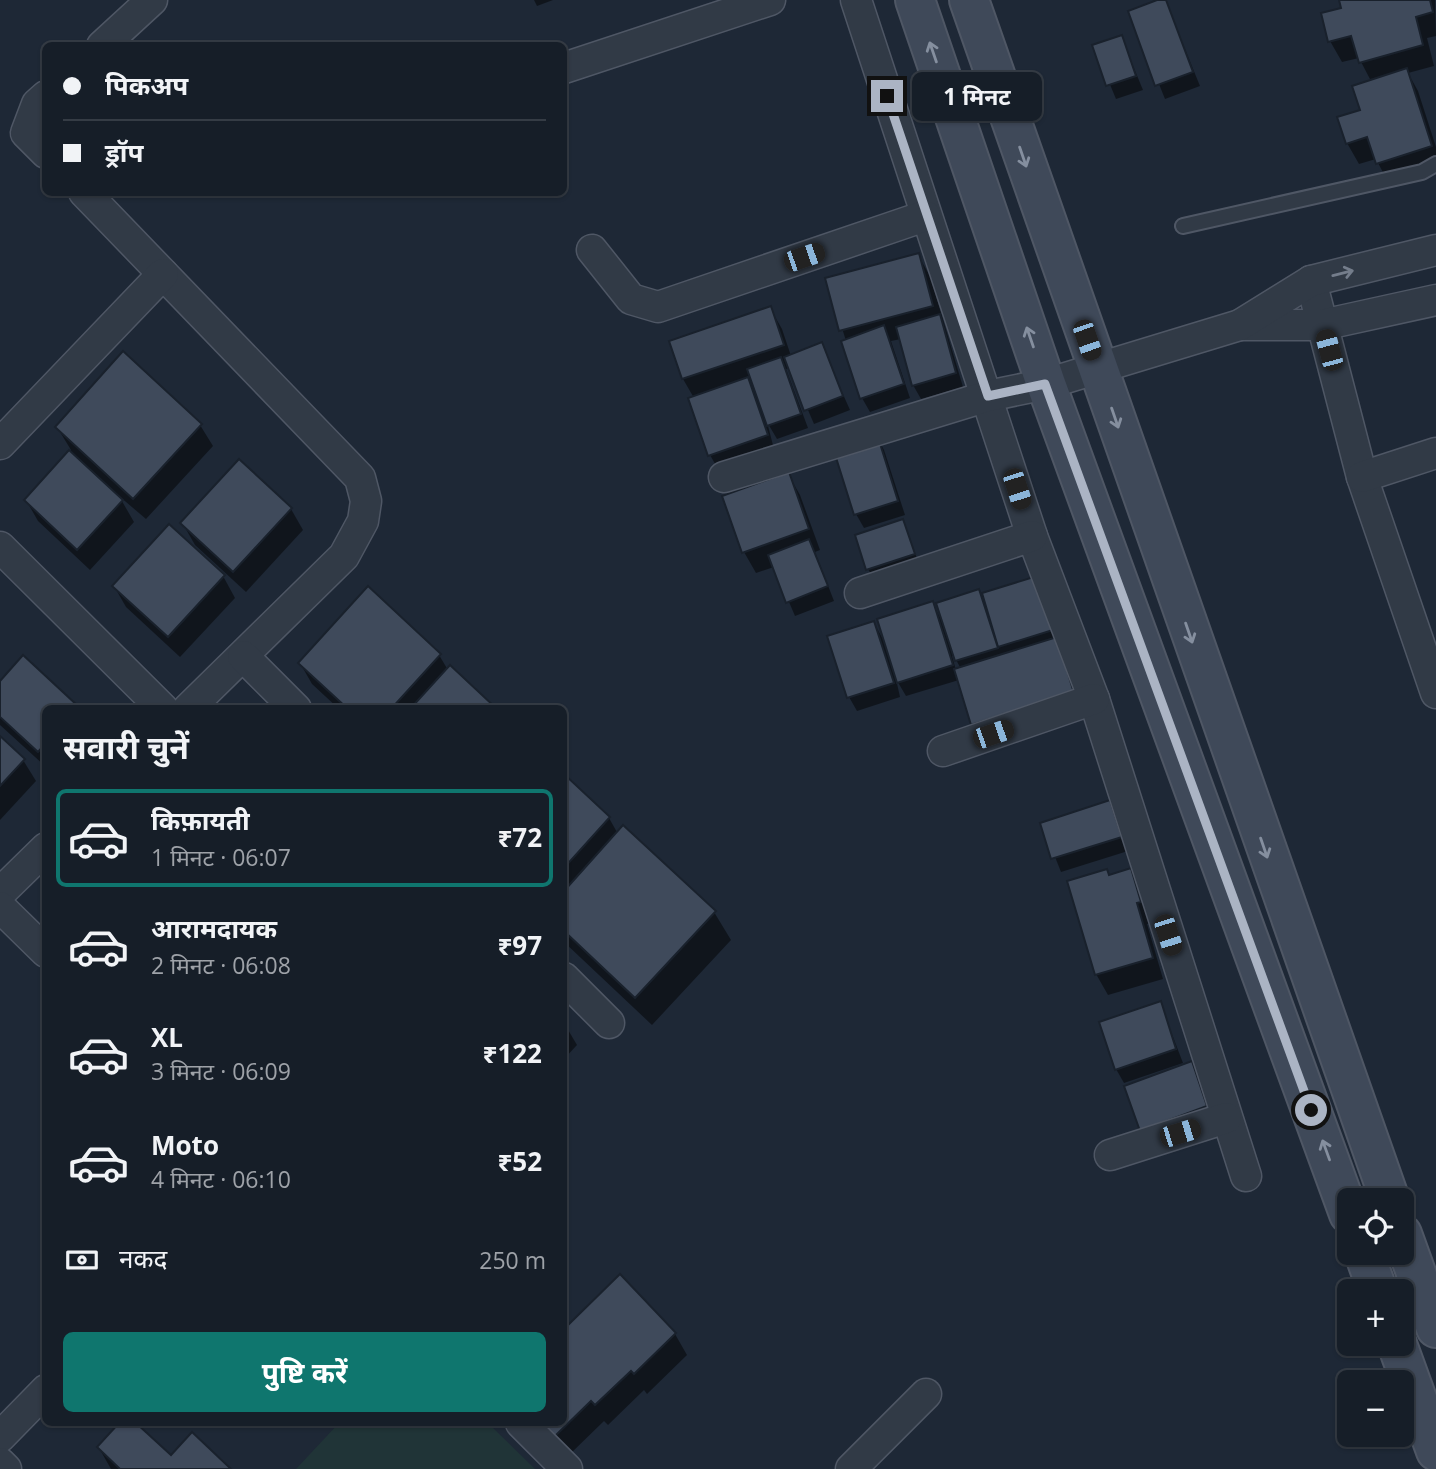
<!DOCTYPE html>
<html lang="hi">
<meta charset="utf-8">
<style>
:root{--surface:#161e28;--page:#1f2730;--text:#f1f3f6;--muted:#9ea2a8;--line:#353c45;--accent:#0f766e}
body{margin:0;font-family:"Open Sans","Noto Sans Devanagari",sans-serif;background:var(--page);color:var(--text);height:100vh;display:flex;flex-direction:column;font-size:26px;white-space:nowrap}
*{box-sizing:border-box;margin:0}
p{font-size:23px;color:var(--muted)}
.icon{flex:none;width:38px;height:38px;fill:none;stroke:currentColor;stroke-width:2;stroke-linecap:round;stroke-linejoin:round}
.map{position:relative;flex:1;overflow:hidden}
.drawer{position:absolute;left:42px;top:705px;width:525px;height:721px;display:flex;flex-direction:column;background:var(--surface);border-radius:10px;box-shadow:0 2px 5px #0004,0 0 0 2px var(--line)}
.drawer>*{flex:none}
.banner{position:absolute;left:42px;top:42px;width:525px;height:154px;border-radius:10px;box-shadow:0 2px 5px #0004,0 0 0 2px var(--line);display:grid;align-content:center;height:154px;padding:0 21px;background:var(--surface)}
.controls{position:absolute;left:1337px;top:1188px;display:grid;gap:14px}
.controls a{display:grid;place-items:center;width:77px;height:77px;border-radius:10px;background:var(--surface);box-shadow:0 2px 5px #0004,0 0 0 2px var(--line);font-size:35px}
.end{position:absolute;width:32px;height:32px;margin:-16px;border:9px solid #abb4c4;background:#111;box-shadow:0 0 0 4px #111}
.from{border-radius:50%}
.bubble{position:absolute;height:49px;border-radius:10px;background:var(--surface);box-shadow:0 2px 5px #0004,0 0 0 2px var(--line);font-size:23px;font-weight:700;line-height:49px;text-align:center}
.car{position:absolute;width:21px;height:42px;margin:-21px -10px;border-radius:9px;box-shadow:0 0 5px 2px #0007;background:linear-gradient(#222 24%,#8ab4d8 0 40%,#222 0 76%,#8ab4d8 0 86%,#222 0)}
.banner b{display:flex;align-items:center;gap:24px;height:66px;font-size:26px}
.banner b+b{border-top:2px solid var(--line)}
.banner i{width:18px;height:18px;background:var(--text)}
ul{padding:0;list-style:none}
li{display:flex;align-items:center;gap:21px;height:98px;margin:0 14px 10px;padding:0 7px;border:4px solid transparent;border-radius:10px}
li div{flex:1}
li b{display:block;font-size:26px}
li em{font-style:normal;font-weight:700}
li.active{border-color:var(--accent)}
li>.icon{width:63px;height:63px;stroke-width:1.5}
h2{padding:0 21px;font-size:32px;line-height:84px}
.pay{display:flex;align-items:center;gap:18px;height:77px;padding:0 21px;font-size:26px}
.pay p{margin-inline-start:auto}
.button{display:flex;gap:14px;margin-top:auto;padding:14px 21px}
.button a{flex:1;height:80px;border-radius:10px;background:var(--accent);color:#fff;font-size:28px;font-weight:700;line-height:80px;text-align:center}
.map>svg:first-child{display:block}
.green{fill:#203437}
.shadow{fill:#0007;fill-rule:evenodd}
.building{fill:#3f4a5b;stroke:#19212c;stroke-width:2}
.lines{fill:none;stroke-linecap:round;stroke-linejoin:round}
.lane-casing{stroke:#4f5765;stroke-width:18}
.street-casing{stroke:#4f5765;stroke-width:33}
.secondary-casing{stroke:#4f5765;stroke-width:42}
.lane{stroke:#313a46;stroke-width:14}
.street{stroke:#313a46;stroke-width:30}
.secondary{stroke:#3f4959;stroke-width:38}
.oneway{stroke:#858f9f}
.oneway2{stroke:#747d8b}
.route{stroke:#abb4c4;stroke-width:9}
</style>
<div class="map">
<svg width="1436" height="1469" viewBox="0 0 1436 1469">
<rect width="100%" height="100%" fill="#1e2836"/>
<!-- green -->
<polygon class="green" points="339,1423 488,1423 535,1469 296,1469"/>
<!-- shadow -->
<g class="shadow">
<polygon points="534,0 553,0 537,6"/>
<polygon points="1165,0 1200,86 1165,99 1130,12"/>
<polygon points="1341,0 1435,0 1436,36 1427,38 1434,66 1408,73 1418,91 1436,147 1436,169 1389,184 1376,159 1359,164 1347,143 1371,81 1359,58 1342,62 1330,41 1343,9"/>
<polygon points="1121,37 1143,90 1116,99 1094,46"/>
<polygon points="918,255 930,276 963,387 921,399 913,385 901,339 891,341 910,398 870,412 862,398 843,342 846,341 827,279"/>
<path d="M 770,308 L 782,329 L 791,356 L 821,345 L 850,410 L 814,424 L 790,368 L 786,369 L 808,428 L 777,439 L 767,422 L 774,449 L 718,469 L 710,455 L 694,398 L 683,379 ZM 753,380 L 757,394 L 756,394 L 748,382 Z"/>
<polygon points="200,425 213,446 146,519 119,496 134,522 90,570 38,521 26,500 71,450 57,427"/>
<polygon points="876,436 884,450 905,515 864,528 856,514"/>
<polygon points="788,474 800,495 820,550 815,552 834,601 795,616 774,567 756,573 744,552"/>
<polygon points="291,509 303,530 246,592 195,545 183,524"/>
<polygon points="902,522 921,568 876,583 868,569"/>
<polygon points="223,576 235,598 180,657 126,607 114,586"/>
<path d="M 1036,578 L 1085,714 L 985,745 L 973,724 L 959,680 L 906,696 L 896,679 L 900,697 L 857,711 L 849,697 L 874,623 L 884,641 L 932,603 L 941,619 L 978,591 L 986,605 ZM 952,656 L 954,656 L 961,669 L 956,670 Z"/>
<polygon points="439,655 448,670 494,709 339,709 312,684 300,663"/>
<polygon points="24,658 78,709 46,709 46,767 0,725 0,683"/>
<polygon points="0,738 23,760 36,781 0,820"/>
<polygon points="564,776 609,818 618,834 714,912 731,940 652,1025 564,942"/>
<polygon points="1109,802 1128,851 1061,872 1042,824"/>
<polygon points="1131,870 1143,891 1152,923 1147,924 1163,979 1108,995 1096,974 1109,877"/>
<polygon points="1160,1003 1183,1063 1124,1083 1116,1069"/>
<polygon points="564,1023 577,1045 564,1059"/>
<polygon points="1191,1063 1214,1120 1149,1144"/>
<polygon points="620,1277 675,1334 687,1355 647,1394 644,1390 608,1425 604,1421 568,1456 536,1423 564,1423 564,1332"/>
<polygon points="122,1423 133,1423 171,1458 229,1469 111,1469 99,1448"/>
</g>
<!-- building -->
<g class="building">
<polygon points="1157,0 1166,0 1193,72 1155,86 1128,11"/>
<polygon points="1339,0 1430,0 1433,12 1416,17 1423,45 1359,63 1351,36 1328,42 1321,13 1341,8"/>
<polygon points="1122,35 1136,76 1106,86 1092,45"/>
<polygon points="1407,68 1432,146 1376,164 1367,137 1346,144 1337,117 1360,110 1352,86"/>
<polygon points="919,253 933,306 839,331 825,278"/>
<polygon points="771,306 784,345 682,379 669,341"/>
<polygon points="940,314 956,373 912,386 896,327"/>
<polygon points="884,325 904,384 860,399 841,341"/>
<polygon points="822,342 843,396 804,411 784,357"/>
<polygon points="123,351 202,424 133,499 55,427"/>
<polygon points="781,357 801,414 767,426 747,369"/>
<polygon points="748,377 768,435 708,456 688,398"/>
<polygon points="877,434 898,501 854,515 833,448"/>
<polygon points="69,450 123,500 77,550 24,500"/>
<polygon points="239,459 292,508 233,572 180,523"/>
<polygon points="789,472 809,529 742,553 722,496"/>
<polygon points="903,519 915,554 866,570 855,535"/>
<polygon points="169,524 225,575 168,637 112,586"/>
<polygon points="809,539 828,586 786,603 768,555"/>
<polygon points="1037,576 1053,630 998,647 982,593"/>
<polygon points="368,586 441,654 391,709 348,709 298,663"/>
<polygon points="979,589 998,648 955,661 936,603"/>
<polygon points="933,601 953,665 897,683 877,619"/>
<polygon points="874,621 894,683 847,698 827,636"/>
<polygon points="1057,637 1074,693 971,725 954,669"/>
<polygon points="23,655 79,707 46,709 46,743 38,752 0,717 0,681"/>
<polygon points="450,665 497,709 410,709"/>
<polygon points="0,736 25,759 0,786"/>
<polygon points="564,774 610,817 564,868"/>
<polygon points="1110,800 1122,837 1051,859 1040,823"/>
<polygon points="623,825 716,911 635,998 564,931 564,891"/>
<polygon points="1131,868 1141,902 1137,903 1153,958 1095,975 1067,881 1107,869 1109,875"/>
<polygon points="1161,1001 1176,1049 1115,1070 1099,1022"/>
<polygon points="1192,1061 1207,1106 1140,1131 1124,1086"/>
<polygon points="620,1274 676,1333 634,1374 631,1371 595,1405 591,1401 555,1436 542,1423 564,1423 564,1329"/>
<polygon points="119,1423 136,1423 171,1455 192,1432 231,1469 120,1469 97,1447"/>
</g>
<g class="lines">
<defs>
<polyline id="lane" points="1183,226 1422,172 1436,164"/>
<g id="street">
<polyline points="856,0 1032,536 1094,699 1246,1176"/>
<polyline points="102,46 152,0"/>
<polyline points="564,68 770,0"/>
<polyline points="46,96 37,104 26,133 46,153"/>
<polyline points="84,192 360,478 366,501 363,521 344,556 188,709"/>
<polyline points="592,250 631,299 658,307 925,216"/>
<polyline points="1311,281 1362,477 1436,693"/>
<polyline points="1240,325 1322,325 1436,300"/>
<polyline points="0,444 163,274"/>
<polyline points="724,477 988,396 1046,384 1240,325 1311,281 1436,250"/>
<polyline points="1362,477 1436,453"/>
<polyline points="0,547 163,709"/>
<polyline points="860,593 1032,536"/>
<polyline points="243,656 296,709"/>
<polyline points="943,751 1094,699"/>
<polyline points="0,893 46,848"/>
<polyline points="0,907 46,952"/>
<polyline points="564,978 609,1023"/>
<polyline points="1110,1155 1226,1118"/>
<polyline points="521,1423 567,1469"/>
<polyline points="0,1437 46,1390"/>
<polyline points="0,1463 6,1469"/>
<polyline points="851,1469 926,1394"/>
</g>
<g id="secondary">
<polyline points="915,0 1046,384 1349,1214"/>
<polyline points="969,0 1390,1200"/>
<polyline points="1402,1234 1436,1328"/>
<polyline points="1364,1253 1378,1292"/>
<polyline points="1397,1344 1436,1451"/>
</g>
</defs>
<!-- lane casing -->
<use href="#lane" class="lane-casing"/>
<!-- street casing -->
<use href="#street" class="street-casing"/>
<!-- secondary casing -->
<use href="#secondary" class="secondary-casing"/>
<!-- lane -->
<use href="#lane" class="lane"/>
<!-- street -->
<use href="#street" class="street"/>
<!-- secondary -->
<use href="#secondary" class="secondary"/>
</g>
<!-- one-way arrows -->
<defs><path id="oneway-shaft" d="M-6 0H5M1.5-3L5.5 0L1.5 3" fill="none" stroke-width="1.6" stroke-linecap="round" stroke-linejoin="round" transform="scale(1.75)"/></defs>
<g class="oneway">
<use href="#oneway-shaft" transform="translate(933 52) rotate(-109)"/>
<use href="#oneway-shaft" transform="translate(1023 157) rotate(71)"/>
<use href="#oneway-shaft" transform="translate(1030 337) rotate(-109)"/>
<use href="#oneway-shaft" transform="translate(1115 418) rotate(71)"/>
<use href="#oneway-shaft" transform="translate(1189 633) rotate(71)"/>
<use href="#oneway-shaft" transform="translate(1264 848) rotate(71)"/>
<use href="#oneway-shaft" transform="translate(1326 1150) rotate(-110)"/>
</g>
<use class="oneway2" href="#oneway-shaft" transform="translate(1343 273) rotate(-14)"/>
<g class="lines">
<!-- route -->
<polyline class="route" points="887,96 988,396 1045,384 1311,1110"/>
</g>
</svg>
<div class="controls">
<a><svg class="icon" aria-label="locate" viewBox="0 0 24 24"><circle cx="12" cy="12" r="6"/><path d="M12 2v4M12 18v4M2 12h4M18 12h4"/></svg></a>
<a>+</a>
<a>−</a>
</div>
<i class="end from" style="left:1311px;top:1110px"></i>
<i class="end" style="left:887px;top:96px"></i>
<div class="bubble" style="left:912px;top:72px;width:130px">1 मिनट</div>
<i class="car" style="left:804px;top:257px;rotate:71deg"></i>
<i class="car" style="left:1087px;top:340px;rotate:161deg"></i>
<i class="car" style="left:1329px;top:350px;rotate:345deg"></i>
<i class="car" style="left:1017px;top:489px;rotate:162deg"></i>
<i class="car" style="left:993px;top:734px;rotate:71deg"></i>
<i class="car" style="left:1168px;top:935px;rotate:162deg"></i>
<i class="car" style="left:1180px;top:1133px;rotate:73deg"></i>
<div class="banner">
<b><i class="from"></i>पिकअप</b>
<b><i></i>ड्रॉप</b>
</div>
<section class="drawer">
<h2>सवारी चुनें</h2>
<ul>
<li class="active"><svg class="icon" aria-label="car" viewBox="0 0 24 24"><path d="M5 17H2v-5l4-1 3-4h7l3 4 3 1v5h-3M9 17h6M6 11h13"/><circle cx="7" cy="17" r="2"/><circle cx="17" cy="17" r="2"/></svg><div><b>किफ़ायती</b><p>1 मिनट · 06:07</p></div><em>₹72</em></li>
<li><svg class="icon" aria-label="car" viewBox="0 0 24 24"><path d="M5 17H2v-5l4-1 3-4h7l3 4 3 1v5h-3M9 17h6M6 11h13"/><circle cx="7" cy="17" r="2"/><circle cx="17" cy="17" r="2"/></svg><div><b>आरामदायक</b><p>2 मिनट · 06:08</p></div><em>₹97</em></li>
<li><svg class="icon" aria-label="car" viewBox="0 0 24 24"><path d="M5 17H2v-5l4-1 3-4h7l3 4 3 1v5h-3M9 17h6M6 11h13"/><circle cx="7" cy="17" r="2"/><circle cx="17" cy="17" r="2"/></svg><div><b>XL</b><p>3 मिनट · 06:09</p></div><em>₹122</em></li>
<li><svg class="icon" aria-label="car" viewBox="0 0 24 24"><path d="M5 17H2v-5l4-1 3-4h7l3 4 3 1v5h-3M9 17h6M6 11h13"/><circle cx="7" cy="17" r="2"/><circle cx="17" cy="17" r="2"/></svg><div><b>Moto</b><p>4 मिनट · 06:10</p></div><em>₹52</em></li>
</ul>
<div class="pay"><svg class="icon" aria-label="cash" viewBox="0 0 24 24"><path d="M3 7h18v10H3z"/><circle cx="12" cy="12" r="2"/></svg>नकद<p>250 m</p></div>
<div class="button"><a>पुष्टि करें</a></div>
</section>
</div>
